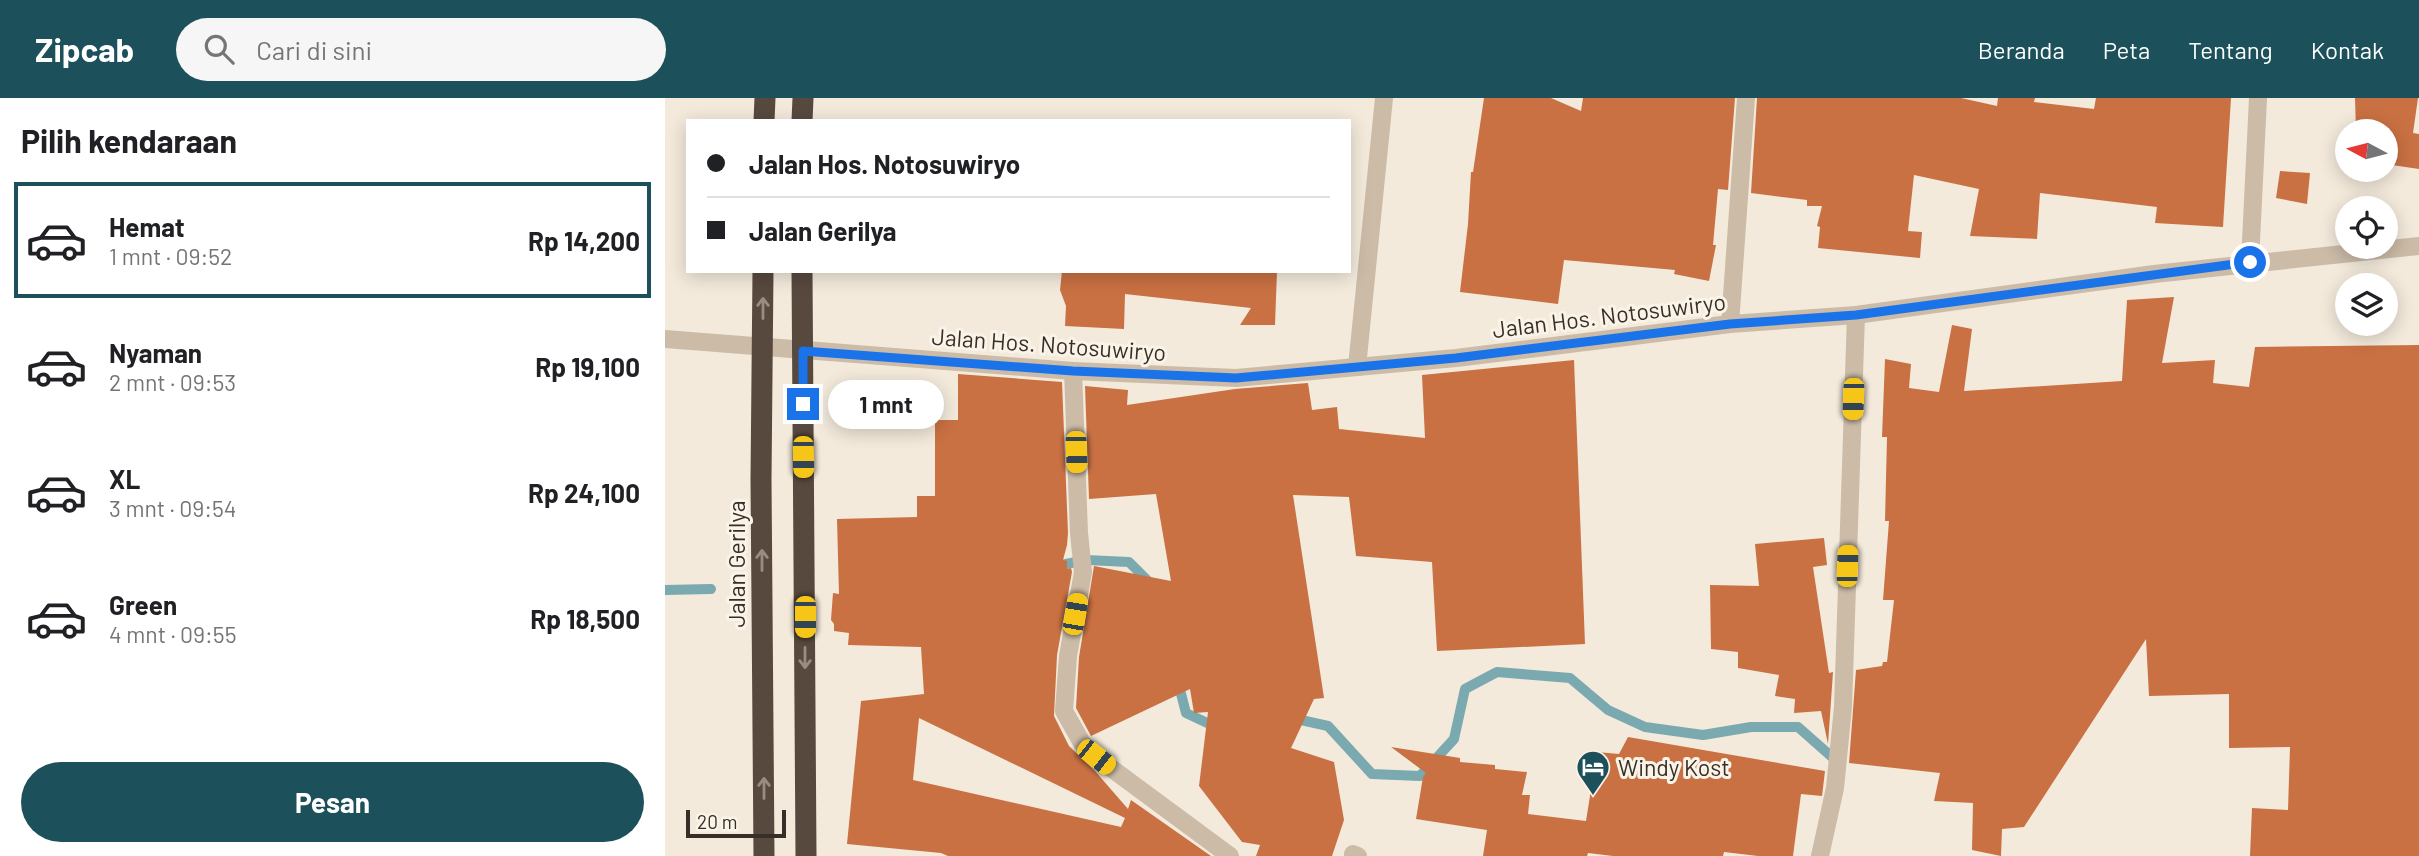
<!DOCTYPE html>
<html lang="id">
<meta charset="utf-8">
<style>
:root{--surface:#fff;--page:#f6f6f6;--text:#202124;--muted:#757577;--line:#e0e0e0;--accent:#1c505a}
body{margin:0;font-family:Barlow,sans-serif;background:var(--page);color:var(--text);height:100vh;display:flex;flex-direction:column;font-size:26px;white-space:nowrap}
*{box-sizing:border-box;margin:0}
p{font-size:23px;color:var(--muted)}
.icon{flex:none;width:38px;height:38px;fill:none;stroke:currentColor;stroke-width:2;stroke-linecap:round;stroke-linejoin:round}
.map{position:relative;flex:1;overflow:hidden}
.side{display:flex;flex-direction:column;background:var(--surface);width:665px}
.side>*{flex:none}
.guide{position:absolute;left:21px;top:21px;width:665px;height:154px;border-radius:0px;box-shadow:0 4px 18px #0003;display:grid;align-content:center;height:154px;padding:0 21px;background:var(--surface)}
.needle{width:46px;rotate:277deg}
.tools{position:absolute;left:1670px;top:21px;display:grid;gap:14px}
.tools a{display:grid;place-items:center;width:63px;height:63px;border-radius:50%;background:var(--surface);box-shadow:0 4px 18px #0003;font-size:35px}
.scale{position:absolute;left:21px;bottom:18px;width:100px;box-sizing:border-box;padding-left:7px;border:4px solid #372e28;border-top:0;font-size:19px;line-height:24px;white-space:nowrap;color:#372e28;-webkit-text-stroke:5px #faf3e8;paint-order:stroke}
.end{position:absolute;width:32px;height:32px;margin:-16px;border:9px solid #1a73e8;background:#fff;box-shadow:0 0 0 4px #fff}
.from{border-radius:50%}
.bubble{position:absolute;height:49px;border-radius:24px;background:var(--surface);box-shadow:0 4px 18px #0003;font-size:23px;font-weight:700;line-height:49px;text-align:center}
.car{position:absolute;width:21px;height:42px;margin:-21px -10px;border-radius:9px;box-shadow:0 0 5px 2px #0007;background:linear-gradient(#f5c518 24%,#345 0 40%,#f5c518 0 76%,#345 0 86%,#f5c518 0)}
.guide b{display:flex;align-items:center;gap:24px;height:66px;font-size:26px}
.guide b+b{border-top:2px solid var(--line)}
.guide i{width:18px;height:18px;background:var(--text)}
ul{padding:0;list-style:none}
li{display:flex;align-items:center;gap:21px;height:116px;margin:0 14px 10px;padding:0 7px;border:4px solid transparent;border-radius:0px}
li div{flex:1}
li b{display:block;font-size:26px}
li em{font-style:normal;font-weight:700}
li.selected{border-color:var(--accent)}
li>.icon{width:63px;height:63px;stroke-width:1.5}
h2{padding:0 21px;font-size:32px;line-height:84px}
.primary-button{display:flex;gap:14px;margin-top:auto;padding:14px 21px}
.primary-button a{flex:1;height:80px;border-radius:42px;background:var(--accent);color:#fff;font-size:28px;font-weight:700;line-height:80px;text-align:center}
header{display:flex;align-items:center;gap:42px;box-sizing:border-box;height:98px;padding:0 35px;background:var(--accent);color:#fff}
header strong{font-size:33px}
nav{display:flex;gap:38px;margin-inline-start:auto;font-size:24px}
.search{width:490px;height:63px;background:var(--page);display:flex;align-items:center;gap:18px;box-sizing:border-box;padding:0 24px;border-radius:38px;color:var(--muted);font-size:26px}
main{display:flex;flex:1;min-height:0}
.map>svg:first-child{display:block}
.lines{fill:none;stroke-linecap:round;stroke-linejoin:round}
.stream{stroke:#7aa9b0;stroke-width:10}
.building{fill:#c97143;fill-rule:evenodd}
.minor{stroke:#cbbba7;stroke-width:18}
.highway{stroke:#58493f;stroke-width:21}
.oneway{stroke:#998d83}
.route{stroke:#1a73e8;stroke-width:9}
.labels{text-anchor:middle;dominant-baseline:central;stroke-width:6;stroke-linejoin:round;paint-order:stroke}
.street-label{font-size:23px;fill:#372e28;stroke:#faf3e8}
.poi-label{font-size:23px;fill:#372e28;stroke:#faf3e8;text-anchor:start}
</style>
<header>
<strong>Zipcab</strong>
<div class="search"><svg class="icon" aria-label="search" viewBox="0 0 24 24"><circle cx="10" cy="10" r="6"/><path d="M15 15l6 6"/></svg>Cari di sini</div>
<nav><a>Beranda</a><a>Peta</a><a>Tentang</a><a>Kontak</a></nav>
</header>
<main>
<section class="side">
<h2>Pilih kendaraan</h2>
<ul>
<li class="selected"><svg class="icon" aria-label="car" viewBox="0 0 24 24"><path d="M5 17H2v-5l4-1 3-4h7l3 4 3 1v5h-3M9 17h6M6 11h13"/><circle cx="7" cy="17" r="2"/><circle cx="17" cy="17" r="2"/></svg><div><b>Hemat</b><p>1 mnt · 09:52</p></div><em>Rp 14,200</em></li>
<li><svg class="icon" aria-label="car" viewBox="0 0 24 24"><path d="M5 17H2v-5l4-1 3-4h7l3 4 3 1v5h-3M9 17h6M6 11h13"/><circle cx="7" cy="17" r="2"/><circle cx="17" cy="17" r="2"/></svg><div><b>Nyaman</b><p>2 mnt · 09:53</p></div><em>Rp 19,100</em></li>
<li><svg class="icon" aria-label="car" viewBox="0 0 24 24"><path d="M5 17H2v-5l4-1 3-4h7l3 4 3 1v5h-3M9 17h6M6 11h13"/><circle cx="7" cy="17" r="2"/><circle cx="17" cy="17" r="2"/></svg><div><b>XL</b><p>3 mnt · 09:54</p></div><em>Rp 24,100</em></li>
<li><svg class="icon" aria-label="car" viewBox="0 0 24 24"><path d="M5 17H2v-5l4-1 3-4h7l3 4 3 1v5h-3M9 17h6M6 11h13"/><circle cx="7" cy="17" r="2"/><circle cx="17" cy="17" r="2"/></svg><div><b>Green</b><p>4 mnt · 09:55</p></div><em>Rp 18,500</em></li>
</ul>
<div class="primary-button"><a>Pesan</a></div>
</section>
<div class="map">
<svg width="1754" height="758" viewBox="0 0 1754 758">
<rect width="100%" height="100%" fill="#f3eadb"/>
<g class="lines">
<!-- stream -->
<g class="stream">
<polyline points="391,468 421,462 464,464 485,485"/>
<polyline points="0,492 46,491"/>
<polyline points="513,584 521,615 553,630"/>
<polyline points="627,620 663,628 707,676 755,678 789,641 800,591 832,574 905,580 943,612 980,629 1038,637 1086,629 1133,629 1167,659"/>
</g>
</g>
<!-- building -->
<g class="building">
<polygon points="819,0 886,0 916,13 918,0 1070,0 1063,92 1053,91 1048,147 1051,147 1044,183 1009,176 1010,172 899,162 893,206 795,194 803,126 806,74 808,74"/>
<polygon points="1092,0 1296,0 1332,8 1333,0 1370,0 1369,4 1429,11 1431,0 1566,0 1558,129 1490,125 1492,109 1375,95 1372,141 1305,138 1314,91 1249,77 1243,133 1257,134 1255,160 1153,150 1155,129 1152,128 1157,108 1142,108 1142,102 1086,95"/>
<polygon points="1690,0 1753,0 1748,35 1754,36 1754,71 1720,66 1720,33 1691,33"/>
<polygon points="1615,73 1645,75 1642,106 1611,100"/>
<polygon points="397,173 612,173 610,227 575,227 586,210 460,196 459,231 400,228 401,208 395,192"/>
<polygon points="1509,199 1497,265 1550,262 1548,285 1584,289 1590,249 1754,247 1754,758 1585,758 1587,710 1623,712 1625,649 1564,650 1564,596 1484,598 1481,541 1359,729 1337,731 1336,758 1307,752 1308,705 1269,703 1275,675 1184,665 1191,572 1217,568 1218,564 1222,564 1229,502 1218,502 1224,423 1220,423 1222,339 1217,339 1220,261 1246,266 1244,290 1274,294 1287,227 1307,231 1299,293 1457,283 1462,202"/>
<polygon points="909,262 920,546 772,553 767,464 691,458 684,399 628,397 659,600 649,601 626,650 669,664 679,722 667,758 591,758 595,747 577,744 534,688 543,614 529,615 525,591 426,638 411,610 414,559 429,468 506,483 491,396 424,401 420,288 463,292 462,307 570,291 643,285 647,312 672,309 674,331 760,340 757,277"/>
<path d="M 293,276 L 397,284 L 403,435 L 402,447 L 398,462 L 402,463 L 402,471 L 406,470 L 407,474 L 392,557 L 389,618 L 404,648 L 430,673 L 463,711 L 466,702 L 546,758 L 283,758 L 276,755 L 182,746 L 196,603 L 259,596 L 256,549 L 183,547 L 184,535 L 169,533 L 169,526 L 166,522 L 168,495 L 174,496 L 172,421 L 252,419 L 252,398 L 270,398 L 270,322 L 293,322 ZM 254,620 L 460,720 L 456,729 L 248,682 Z"/>
<polygon points="1159,440 1162,467 1148,469 1164,575 1168,574 1163,646 1156,613 1129,615 1130,601 1110,598 1114,577 1073,570 1073,554 1046,551 1045,487 1094,488 1090,446"/>
<polygon points="963,639 1160,673 1157,698 1136,696 1128,758 1093,758 1059,754 1058,758 948,758 923,755 922,758 818,758 822,732 751,721 758,679 761,675 726,649 795,660 795,664 830,667 830,671 862,674 857,697 865,697 863,716 921,723 932,654 954,656"/>
</g>
<g class="lines">
<!-- minor -->
<g class="minor">
<polyline points="1585,164 1593,0"/>
<polyline points="1065,226 1081,0"/>
<polyline points="0,241 408,273 571,280 791,260 1065,226 1191,217 1489,176 1754,148"/>
<polyline points="692,269 719,0"/>
<polyline points="408,273 414,435 418,474 403,558 399,613 417,645 431,659 565,758"/>
<polyline points="688,756 693,758"/>
<polyline points="1155,758 1170,690 1178,609 1191,217"/>
</g>
<!-- highway -->
<g class="highway">
<polyline points="99,23 100,0"/>
<polyline points="137,23 138,0"/>
<polyline points="98,173 96,381 99,758"/>
<polyline points="137,173 141,758"/>
</g>
</g>
<!-- one-way arrows -->
<defs><path id="oneway-shaft" d="M-6 0H5M1.5-3L5.5 0L1.5 3" fill="none" stroke-width="1.6" stroke-linecap="round" stroke-linejoin="round" transform="scale(1.75)"/></defs>
<g class="oneway">
<use href="#oneway-shaft" transform="translate(98 210) rotate(-90)"/>
<use href="#oneway-shaft" transform="translate(97 462) rotate(-90)"/>
<use href="#oneway-shaft" transform="translate(140 560) rotate(90)"/>
<use href="#oneway-shaft" transform="translate(99 690) rotate(-90)"/>
</g>
<g class="lines">
<!-- route -->
<polyline class="route" points="138,306 138,253 408,273 571,280 791,260 1065,226 1191,217 1585,164"/>
</g>
<!-- icons -->
<defs>
<symbol id="hotel-pin" viewBox="-11 -11 22 30"><path d="M0 17L-7.5 6A9.5 9.5 0 1 1 7.5 6Z" fill="#1c505a" stroke="#faf3e8"/><path d="M-6-4.5h1.5V1H6V5H4.5V3h-9V5H-6ZM-4 0a1.8 1.8 0 1 1 3.6 0ZM.5 0V-2.5h3Q6-2.5 6 0Z" fill="#fff"/></symbol>
</defs>
<g fill-rule="evenodd">
<use href="#hotel-pin" x="909" y="650" width="38" height="52"/>
</g>
<g class="labels">
<!-- street labels -->
<g class="street-label">
<text transform="translate(944 217) rotate(-7)">Jalan Hos. Notosuwiryo</text>
<text transform="translate(384 246) rotate(4)">Jalan Hos. Notosuwiryo</text>
<text transform="translate(71 466) rotate(-90)">Jalan Gerilya</text>
</g>
<!-- poi labels -->
<g class="poi-label">
<text x="953" y="669">Windy Kost</text>
</g>
</g>
</svg>
<div class="tools">
<a><svg class="needle" viewBox="-14 -14 28 28"><path d="M0-13l5 13h-10z" fill="#e53935"/><path d="M0 13l5-13h-10z" fill="#757577"/></svg></a>
<a><svg class="icon" aria-label="locate" viewBox="0 0 24 24"><circle cx="12" cy="12" r="6"/><path d="M12 2v4M12 18v4M2 12h4M18 12h4"/></svg></a>
<a><svg class="icon" aria-label="layers" viewBox="0 0 24 24"><path d="M12 4l9 5-9 5-9-5zM3 14l9 5 9-5"/></svg></a>
</div>
<div class="scale">20 m</div>
<i class="end from" style="left:1585px;top:164px"></i>
<i class="end" style="left:138px;top:306px"></i>
<div class="bubble" style="left:163px;top:282px;width:116px">1 mnt</div>
<i class="car" style="left:1188px;top:301px;rotate:182deg"></i>
<i class="car" style="left:411px;top:354px;rotate:178deg"></i>
<i class="car" style="left:138px;top:359px;rotate:179deg"></i>
<i class="car" style="left:1182px;top:468px;rotate:2deg"></i>
<i class="car" style="left:410px;top:516px;rotate:10deg"></i>
<i class="car" style="left:140px;top:519px;rotate:180deg"></i>
<i class="car" style="left:431px;top:659px;rotate:128deg"></i>
<div class="guide">
<b><i class="from"></i>Jalan Hos. Notosuwiryo</b>
<b><i></i>Jalan Gerilya</b>
</div>
</div>
</main>
